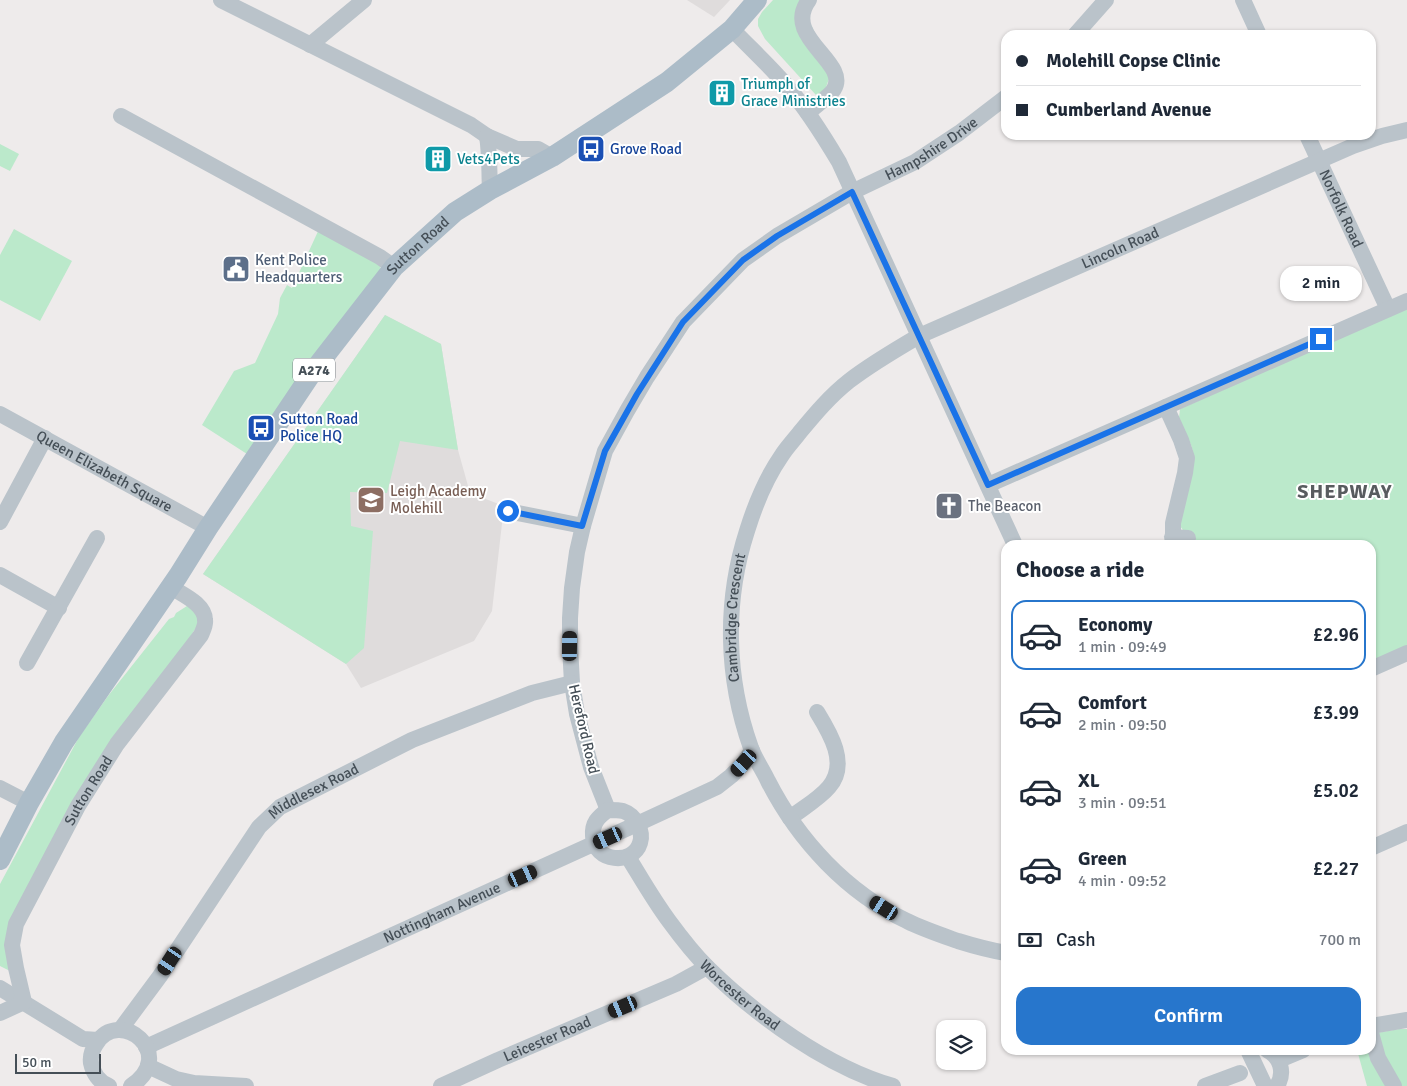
<!DOCTYPE html>
<meta charset="utf-8">
<style>
:root{--surface:#fff;--page:#f2f2f3;--text:#1f2937;--muted:#747a83;--line:#e0e1e3;--accent:#2776cc}
body{margin:0;font-family:Signika,sans-serif;background:var(--page);color:var(--text);height:100vh;display:flex;flex-direction:column;font-size:19px;white-space:nowrap}
*{box-sizing:border-box;margin:0}
p{font-size:16px;color:var(--muted)}
.icon{flex:none;width:28px;height:28px;fill:none;stroke:currentColor;stroke-width:2;stroke-linecap:round;stroke-linejoin:round}
.map{position:relative;flex:1;overflow:hidden}
.details{position:absolute;left:1001px;top:540px;width:375px;height:515px;display:flex;flex-direction:column;background:var(--surface);border-radius:15px;box-shadow:0 1px 4px #0004}
.details>*{flex:none}
.guide{position:absolute;left:1001px;top:30px;width:375px;height:110px;border-radius:15px;box-shadow:0 1px 4px #0004;display:grid;align-content:center;height:110px;padding:0 15px;background:var(--surface)}
.controls{position:absolute;left:936px;top:1020px;display:grid;gap:10px}
.controls a{display:grid;place-items:center;width:50px;height:50px;border-radius:10px;background:var(--surface);box-shadow:0 1px 4px #0004;font-size:25px}
.scale{position:absolute;left:15px;bottom:12px;width:86px;box-sizing:border-box;padding-left:5px;border:2px solid #454f57;border-top:0;font-size:14px;line-height:18px;white-space:nowrap;color:#454f57;-webkit-text-stroke:4px #fff;paint-order:stroke}
.end{position:absolute;width:22px;height:22px;margin:-11px;border:6px solid #1a73e8;background:#fff;box-shadow:0 0 0 2px #fff}
.from{border-radius:50%}
.bubble{position:absolute;height:35px;border-radius:15px;background:var(--surface);box-shadow:0 1px 4px #0004;font-size:16px;font-weight:600;line-height:35px;text-align:center}
.car{position:absolute;width:15px;height:30px;margin:-15px -8px;border-radius:6px;box-shadow:0 0 4px 1px #0007;background:linear-gradient(#222 24%,#8ab4d8 0 40%,#222 0 76%,#8ab4d8 0 86%,#222 0)}
.guide b{display:flex;align-items:center;gap:18px;height:48px;font-size:19px}
.guide b+b{border-top:1px solid var(--line)}
.guide i{width:12px;height:12px;background:var(--text)}
ul{padding:0;list-style:none}
li{display:flex;align-items:center;gap:15px;height:70px;margin:0 10px 8px;padding:0 5px;border:2px solid transparent;border-radius:15px}
li div{flex:1}
li b{display:block;font-size:19px}
li em{font-style:normal;font-weight:600}
li.on{border-color:var(--accent)}
li>.icon{width:45px;height:45px;stroke-width:1.5}
h2{padding:0 15px;font-size:22px;line-height:60px}
.pay{display:flex;align-items:center;gap:12px;height:55px;padding:0 15px;font-size:19px}
.pay p{margin-inline-start:auto}
.primary-button{display:flex;gap:10px;margin-top:auto;padding:10px 15px}
.primary-button a{flex:1;height:58px;border-radius:15px;background:var(--accent);color:#fff;font-size:20px;font-weight:600;line-height:58px;text-align:center}
.map>svg:first-child{display:block}
.education{fill:#dfdcdc}
.green{fill:#bbe9cb}
.lines{fill:none;stroke-linecap:round;stroke-linejoin:round}
.minor{stroke:#bac3ca;stroke-width:16}
.major{stroke:#acbcc8;stroke-width:20}
.route{stroke:#1a73e8;stroke-width:6}
.labels{text-anchor:middle;dominant-baseline:central;stroke-width:4;stroke-linejoin:round;paint-order:stroke}
.shield{fill:#fff;stroke:#7d8489;stroke-width:1}
.shield-label{font-size:14px;font-weight:bold;fill:#454f57}
.culture-label{font-size:15px;fill:#0d838f;stroke:#fff;text-anchor:start}
.street-label{font-size:15px;fill:#454f57;stroke:#fff}
.transit-label{font-size:15px;fill:#164399;stroke:#fff;text-anchor:start}
.service-label{font-size:15px;fill:#4e5e75;stroke:#fff;text-anchor:start}
.education-label{font-size:15px;fill:#785e54;stroke:#fff;text-anchor:start}
.worship-label{font-size:15px;fill:#5b616d;stroke:#fff;text-anchor:start}
.district-label{font-size:20px;font-weight:bold;letter-spacing:1px;fill:#585c5f;stroke:#fff}
</style>
<div class="map">
<svg width="1407" height="1086" viewBox="0 0 1407 1086">
<rect width="100%" height="100%" fill="#eeebeb"/>
<!-- education -->
<g class="education">
<polygon points="687,0 730,0 714,17"/>
<polygon points="385,315 441,344 458,450 470,493 504,506 492,611 474,641 361,688 346,664 203,574"/>
</g>
<!-- green -->
<g class="green">
<polygon points="773,0 803,0 801,3 832,70 824,93 816,95 765,39 758,26 758,19 762,12"/>
<polygon points="0,144 19,154 10,171 0,166"/>
<polygon points="320,227 381,264 380,271 247,454 202,425 234,371 255,363 278,314 280,298 287,285 292,288"/>
<polygon points="14,229 72,261 40,321 0,300 0,255"/>
<polygon points="1407,307 1407,646 1371,662 1371,545 1182,545 1183,530 1180,526 1193,452 1191,445 1179,418 1180,409"/>
<polygon points="385,315 441,344 458,450 400,441 387,493 350,492 351,526 373,531 364,648 346,664 203,574"/>
<polygon points="187,606 191,606 200,621 9,931 14,973 0,966 0,884 79,737 108,696 169,619 174,617 176,613"/>
<polygon points="1399,1029 1407,1029 1407,1086 1367,1086 1357,1050 1371,1050 1371,1034"/>
</g>
<g class="lines">
<!-- minor -->
<g class="minor">
<polyline points="221,0 471,125 487,136 517,149 538,149 552,157"/>
<polyline points="1243,0 1259,35"/>
<path d="M 732,29 C 750,48 769,65 786,85 C 807,109 823,135 839,162 L 1015,545"/>
<polyline points="1075,35 1106,0"/>
<polyline points="310,45 364,0"/>
<path d="M 808,113 C 814,107 831,95 834,89 C 850,62 781,37 809,0"/>
<polyline points="121,116 380,257 394,267"/>
<path id="s1" d="M 1307,135 L 1388,309"/>
<path d="M 487,136 C 490,155 489,172 490,190"/>
<polyline points="1166,407 1181,440 1187,458 1185,473 1173,523 1173,545"/>
<path id="s2" d="M 0,414 L 208,528"/>
<polyline points="988,485 1407,301"/>
<polyline points="508,511 583,526"/>
<polyline points="0,522 45,438"/>
<polyline points="1172,537 1188,538"/>
<polyline points="0,575 59,608"/>
<polyline points="27,663 97,538"/>
<polyline points="1371,669 1407,653"/>
<polyline points="0,788 29,803"/>
<path id="s3" d="M 608,810 L 591,767 L 577,714 L 572,683 L 570,646 L 570,618 L 572,588 L 577,552 L 583,526 L 605,451 L 627,411 L 647,377 L 683,322 L 743,260 L 777,236 L 852,192 L 915,162 L 959,133 L 1006,97"/>
<path d="M 608,810 C 613,810 619,810 623,811 C 635,815 644,831 640,843 C 633,866 594,862 593,836 C 592,823 598,817 608,810 Z"/>
<path d="M 790,818 C 803,808 819,799 829,787 C 849,764 830,733 817,712"/>
<polyline points="1371,848 1407,832"/>
<path id="s4" d="M 628,857 C 641,878 654,901 669,921 C 680,936 695,955 708,968 C 757,1016 827,1067 893,1086"/>
<path id="s5" d="M 1006,953 C 989,950 974,946 958,941 C 941,935 923,929 907,921 C 847,893 798,840 768,781 C 763,770 755,759 751,748 C 726,678 724,602 747,531 C 755,505 766,478 782,455 C 787,447 794,440 800,432 C 815,414 830,396 849,381 C 871,364 895,350 919,336 L 1353,146 L 1382,136 L 1407,130"/>
<polyline points="0,988 83,1039 98,1040"/>
<path id="s6" d="M 0,1013 L 24,1002 L 16,968 L 12,945 L 16,924 L 78,806 L 117,744 L 201,635 C 203,630 206,625 205,620 C 205,604 183,595 171,587"/>
<polyline points="1371,1026 1407,1020"/>
<path id="s7" d="M 120,1030 L 160,976 L 259,827 L 280,807 L 412,740 L 532,693 L 572,683"/>
<polyline points="1371,1033 1378,1058 1394,1086"/>
<path id="s8" d="M 146,1047 L 637,824 L 717,787 L 731,776 L 744,763 L 752,750"/>
<polyline points="1248,1050 1265,1086"/>
<path d="M 1267,1050 C 1281,1057 1285,1073 1277,1086"/>
<polyline points="1279,1060 1303,1050"/>
<polyline points="148,1066 176,1079 194,1083 246,1086"/>
<path d="M 109,1086 C 99,1082 93,1073 91,1063 C 90,1056 92,1050 96,1044 C 119,1006 179,1054 131,1086"/>
<path id="s9" d="M 441,1086 L 498,1060 L 676,984 L 707,967"/>
<polyline points="1205,1086 1240,1073"/>
</g>
<!-- major -->
<path class="major" id="s10" d="M 0,860 L 29,803 L 64,742 L 178,576 L 208,528 L 314,370 L 394,267 L 455,212 L 490,190 L 552,157 L 667,82 L 732,29 L 757,0"/>
</g>
<g class="lines">
<!-- route -->
<polyline class="route" points="508,511 582,526 605,451 637,394 683,322 743,260 777,236 852,192 988,485 1321,339"/>
</g>
<!-- icons -->
<defs>
<symbol id="building-square" viewBox="-11 -11 22 22"><rect x="-9" y="-9" width="18" height="18" rx="4" fill="#0f9aa8" stroke="#fff"/><path d="M-4-6H4V6H1V3H-1V6H-4ZM-2.5-4.3h1.7v1.8h-1.7ZM.8-4.3h1.7v1.8H.8ZM-2.5-1h1.7V.8h-1.7ZM.8-1h1.7V.8H.8Z" fill="#fff"/></symbol>
<symbol id="bus-square" viewBox="-11 -11 22 22"><rect x="-9" y="-9" width="18" height="18" rx="4" fill="#1a4fb4" stroke="#fff"/><path d="M-5-6H5V4H4V6H2V4H-2V6H-4V4H-5ZM-3.5-4V0h7V-4ZM-3.5 1.2v1.5H-2V1.2ZM2 1.2v1.5H3.5V1.2Z" fill="#fff"/></symbol>
<symbol id="civic-square" viewBox="-11 -11 22 22"><rect x="-9" y="-9" width="18" height="18" rx="4" fill="#5c6f8a" stroke="#fff"/><path d="M-.6-6.5H3V-4.5H.6V-3L4-1V1h2V6H-6V1h2V-1L-.6-3ZM-1.2 2.5V6h2.4V2.5Z" fill="#fff"/></symbol>
<symbol id="school-square" viewBox="-11 -11 22 22"><rect x="-9" y="-9" width="18" height="18" rx="4" fill="#8d6e63" stroke="#fff"/><path d="M0-5L7-2L0 1L-7-2ZM-4 1L0 2.5L4 1V4Q0 6-4 4Z" fill="#fff"/></symbol>
<symbol id="church-square" viewBox="-11 -11 22 22"><rect x="-9" y="-9" width="18" height="18" rx="4" fill="#6b7280" stroke="#fff"/><path d="M-1.2-6h2.4v3.5h3.3v2.4h-3.3V6h-2.4V-.1h-3.3v-2.4h3.3Z" fill="#fff"/></symbol>
</defs>
<g fill-rule="evenodd">
<use href="#building-square" x="706" y="77" width="32" height="32"/>
<use href="#bus-square" x="575" y="133" width="32" height="32"/>
<use href="#building-square" x="422" y="143" width="32" height="32"/>
<use href="#civic-square" x="220" y="253" width="32" height="32"/>
<use href="#bus-square" x="245" y="412" width="32" height="32"/>
<use href="#school-square" x="355" y="484" width="32" height="32"/>
<use href="#church-square" x="933" y="490" width="32" height="32"/>
</g>
<g class="labels">
<!-- shield labels -->
<rect class="shield" x="293" y="358.5" width="42" height="23" rx="4"/>
<g class="shield-label">
<text x="314" y="370">A274</text>
</g>
<!-- culture labels -->
<g class="culture-label">
<text x="741" y="84">Triumph of<tspan x="741" dy="17">Grace Ministries</tspan></text>
<text x="457" y="159">Vets4Pets</text>
</g>
<!-- street labels -->
<g class="street-label">
<text stroke="none"><textPath href="#s3" startOffset="825">Hampshire Drive</textPath></text>
<text stroke="none"><textPath href="#s1" startOffset="81">Norfolk Road</textPath></text>
<text stroke="none"><textPath href="#s10" startOffset="745">Sutton Road</textPath></text>
<text stroke="none"><textPath href="#s5" startOffset="1050">Lincoln Road</textPath></text>
<text stroke="none"><textPath href="#s2" startOffset="119">Queen Elizabeth Square</textPath></text>
<text stroke="none"><textPath href="#s5" startOffset="475">Cambridge Crescent</textPath></text>
<text transform="translate(584 729) rotate(77)">Hereford Road</text>
<text stroke="none"><textPath href="#s6" startOffset="258">Sutton Road</textPath></text>
<text stroke="none"><textPath href="#s7" startOffset="312">Middlesex Road</textPath></text>
<text stroke="none"><textPath href="#s8" startOffset="325">Nottingham Avenue</textPath></text>
<text stroke="none"><textPath href="#s4" startOffset="179">Worcester Road</textPath></text>
<text stroke="none"><textPath href="#s9" startOffset="116">Leicester Road</textPath></text>
</g>
<!-- transit labels -->
<g class="transit-label">
<text x="610" y="149">Grove Road</text>
<text x="280" y="419">Sutton Road<tspan x="280" dy="17">Police HQ</tspan></text>
</g>
<!-- service labels -->
<g class="service-label">
<text x="255" y="260">Kent Police<tspan x="255" dy="17">Headquarters</tspan></text>
</g>
<!-- education labels -->
<g class="education-label">
<text x="390" y="491">Leigh Academy<tspan x="390" dy="17">Molehill</tspan></text>
</g>
<!-- worship labels -->
<g class="worship-label">
<text x="968" y="506">The Beacon</text>
</g>
<!-- district labels -->
<g class="district-label">
<text x="1345" y="491">SHEPWAY</text>
</g>
</g>
</svg>
<div class="controls">
<a><svg class="icon" aria-label="layers" viewBox="0 0 24 24"><path d="M12 4l9 5-9 5-9-5zM3 14l9 5 9-5"/></svg></a>
</div>
<div class="scale">50 m</div>
<i class="end from" style="left:508px;top:511px"></i>
<i class="end" style="left:1321px;top:339px"></i>
<div class="bubble" style="left:1280px;top:266px;width:82px">2 min</div>
<i class="car" style="left:570px;top:646px;rotate:1deg"></i>
<i class="car" style="left:744px;top:763px;rotate:222deg"></i>
<i class="car" style="left:608px;top:838px;rotate:246deg"></i>
<i class="car" style="left:523px;top:876px;rotate:66deg"></i>
<i class="car" style="left:884px;top:908px;rotate:302deg"></i>
<i class="car" style="left:170px;top:961px;rotate:213deg"></i>
<i class="car" style="left:623px;top:1007px;rotate:247deg"></i>
<div class="guide">
<b><i class="from"></i>Molehill Copse Clinic</b>
<b><i></i>Cumberland Avenue</b>
</div>
<section class="details">
<h2>Choose a ride</h2>
<ul>
<li class="on"><svg class="icon" aria-label="car" viewBox="0 0 24 24"><path d="M5 17H2v-5l4-1 3-4h7l3 4 3 1v5h-3M9 17h6M6 11h13"/><circle cx="7" cy="17" r="2"/><circle cx="17" cy="17" r="2"/></svg><div><b>Economy</b><p>1 min · 09:49</p></div><em>£2.96</em></li>
<li><svg class="icon" aria-label="car" viewBox="0 0 24 24"><path d="M5 17H2v-5l4-1 3-4h7l3 4 3 1v5h-3M9 17h6M6 11h13"/><circle cx="7" cy="17" r="2"/><circle cx="17" cy="17" r="2"/></svg><div><b>Comfort</b><p>2 min · 09:50</p></div><em>£3.99</em></li>
<li><svg class="icon" aria-label="car" viewBox="0 0 24 24"><path d="M5 17H2v-5l4-1 3-4h7l3 4 3 1v5h-3M9 17h6M6 11h13"/><circle cx="7" cy="17" r="2"/><circle cx="17" cy="17" r="2"/></svg><div><b>XL</b><p>3 min · 09:51</p></div><em>£5.02</em></li>
<li><svg class="icon" aria-label="car" viewBox="0 0 24 24"><path d="M5 17H2v-5l4-1 3-4h7l3 4 3 1v5h-3M9 17h6M6 11h13"/><circle cx="7" cy="17" r="2"/><circle cx="17" cy="17" r="2"/></svg><div><b>Green</b><p>4 min · 09:52</p></div><em>£2.27</em></li>
</ul>
<div class="pay"><svg class="icon" aria-label="cash" viewBox="0 0 24 24"><path d="M3 7h18v10H3z"/><circle cx="12" cy="12" r="2"/></svg>Cash<p>700 m</p></div>
<div class="primary-button"><a>Confirm</a></div>
</section>
</div>
